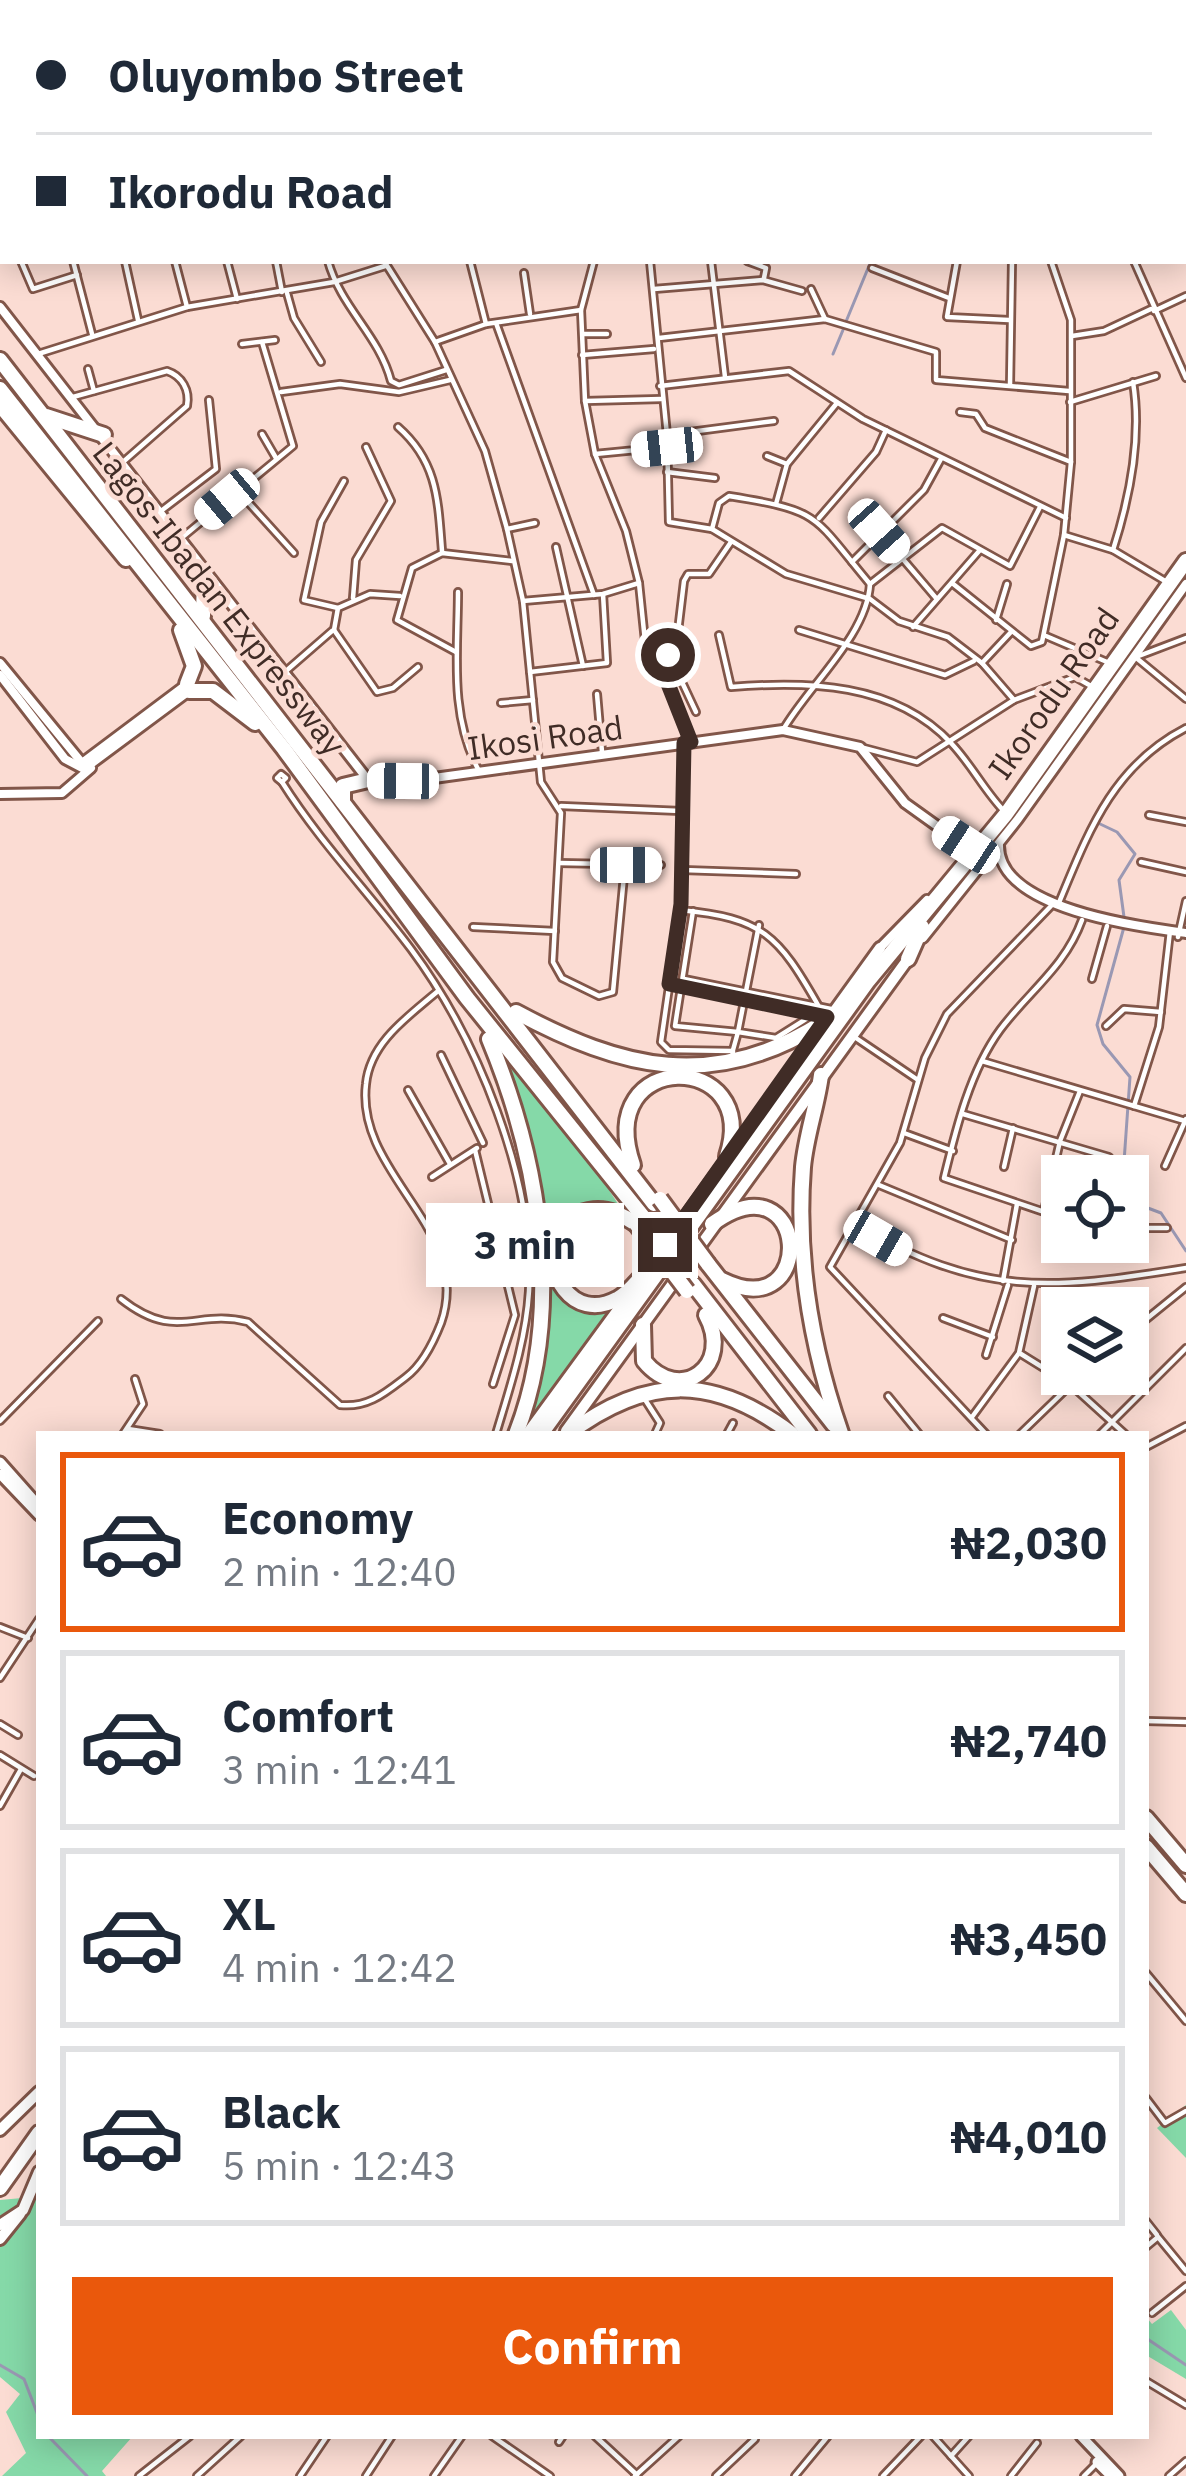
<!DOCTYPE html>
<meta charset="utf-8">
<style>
:root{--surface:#fff;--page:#f2f2f3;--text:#1f2937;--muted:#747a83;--line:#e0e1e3;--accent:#ea580c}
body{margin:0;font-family:"IBM Plex Sans",sans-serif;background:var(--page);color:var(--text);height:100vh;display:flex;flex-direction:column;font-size:45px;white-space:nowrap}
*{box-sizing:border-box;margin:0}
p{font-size:39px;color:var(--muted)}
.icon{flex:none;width:66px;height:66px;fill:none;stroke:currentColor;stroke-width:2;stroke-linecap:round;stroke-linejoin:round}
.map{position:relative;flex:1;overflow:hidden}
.side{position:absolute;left:36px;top:1431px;width:1113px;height:1008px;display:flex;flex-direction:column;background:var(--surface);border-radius:0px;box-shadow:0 6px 30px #0003}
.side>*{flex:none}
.top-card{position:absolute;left:0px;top:0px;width:1188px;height:264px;box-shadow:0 6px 30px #0003;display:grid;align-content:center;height:264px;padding:0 36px;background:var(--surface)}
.controls{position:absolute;left:1041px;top:1155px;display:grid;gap:24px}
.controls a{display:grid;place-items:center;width:108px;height:108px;border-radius:0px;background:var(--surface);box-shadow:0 6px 30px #0003;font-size:60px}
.end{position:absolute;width:54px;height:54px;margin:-27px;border:15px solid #402c26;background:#fff;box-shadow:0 0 0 6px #fff}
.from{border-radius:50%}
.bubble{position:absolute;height:84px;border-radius:0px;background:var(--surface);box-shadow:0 6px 30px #0003;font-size:39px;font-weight:700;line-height:84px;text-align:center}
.car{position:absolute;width:36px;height:72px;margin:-36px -18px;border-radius:15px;box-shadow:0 0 9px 3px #0007;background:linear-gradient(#fff 24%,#345 0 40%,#fff 0 76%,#345 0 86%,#fff 0)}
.top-card b{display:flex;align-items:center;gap:42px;height:114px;font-size:45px}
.top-card b+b{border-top:3px solid var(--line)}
.top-card i{width:30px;height:30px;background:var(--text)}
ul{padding:21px 0 0;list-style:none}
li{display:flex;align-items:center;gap:36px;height:180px;margin:0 24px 18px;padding:0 12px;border:6px solid var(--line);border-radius:0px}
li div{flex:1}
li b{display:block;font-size:45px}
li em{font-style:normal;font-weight:700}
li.current{border-color:var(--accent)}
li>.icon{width:108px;height:108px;stroke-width:1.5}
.button{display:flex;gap:24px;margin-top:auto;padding:24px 36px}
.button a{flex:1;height:138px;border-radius:0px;background:var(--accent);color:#fff;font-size:48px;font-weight:700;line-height:138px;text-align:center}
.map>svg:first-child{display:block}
.green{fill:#85d9a8}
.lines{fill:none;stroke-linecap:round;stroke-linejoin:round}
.stream{stroke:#9a98b3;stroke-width:3}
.minor-casing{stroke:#815649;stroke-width:10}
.tertiary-casing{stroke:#815649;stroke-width:14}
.secondary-casing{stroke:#815649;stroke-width:15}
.primary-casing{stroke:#815649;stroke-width:16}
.motorway-casing{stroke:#815649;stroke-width:20}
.minor{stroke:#fff;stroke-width:4.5}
.tertiary{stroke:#fff;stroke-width:8}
.secondary{stroke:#fff;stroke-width:9}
.primary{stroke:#fff;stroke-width:10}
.motorway{stroke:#fff;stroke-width:14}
.motorway-bridge-casing{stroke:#815649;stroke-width:20;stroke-linecap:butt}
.motorway-bridge{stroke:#fff;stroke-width:14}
.route{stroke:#402c26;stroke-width:15}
.labels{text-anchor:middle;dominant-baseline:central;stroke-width:9;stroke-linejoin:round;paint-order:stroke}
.street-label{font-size:33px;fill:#402c26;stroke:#fbdcd3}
</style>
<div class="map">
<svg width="1186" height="2476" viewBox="0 0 1186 2476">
<rect width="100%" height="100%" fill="#fbdcd3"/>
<!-- green -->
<g class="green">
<polygon points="502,1057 592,1164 622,1210 600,1204 553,1232 565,1297 616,1304 524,1430 532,1404 542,1243"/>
<polygon points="1186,2105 1186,2158 1157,2128"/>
<polygon points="33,2197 39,2203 39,2436 133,2436 102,2471 106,2476 2,2476 26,2453 6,2412 20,2394 0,2377 0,2200"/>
<polygon points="1171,2310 1186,2330 1186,2379 1146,2355 1146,2317 1152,2324"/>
</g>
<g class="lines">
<!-- stream -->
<g class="stream">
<polyline points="106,3 110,0"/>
<polyline points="902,3 903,0"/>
<polyline points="845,324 871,261"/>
<polyline points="833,354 843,330"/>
<polyline points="1098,823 1117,832 1135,854 1119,880 1124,917"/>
<polyline points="1123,1176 1130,1077 1103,1044 1097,1025 1124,927"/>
<polyline points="1128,1191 1140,1205 1161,1213 1186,1251"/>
<polyline points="1146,2338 1186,2365"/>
<polyline points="0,2365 24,2379 39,2418"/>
<polyline points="48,2436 87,2476"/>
</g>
<defs>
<g id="minor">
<polyline points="25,0 28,3"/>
<polyline points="146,0 148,3"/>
<polyline points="218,0 221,3"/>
<polyline points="312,0 314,3"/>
<polyline points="352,0 354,3"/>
<polyline points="491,0 492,3"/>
<polyline points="553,0 553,3"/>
<polyline points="597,0 597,3"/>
<polyline points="692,0 700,2"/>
<polyline points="863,0 867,3"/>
<polyline points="997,0 997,3"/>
<polyline points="1039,0 1039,3"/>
<polyline points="1088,0 1090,3"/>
<polyline points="444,3 455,0"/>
<polyline points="512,3 522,0"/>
<polyline points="654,3 654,0"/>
<polyline points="718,3 719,0"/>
<polyline points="770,3 771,0"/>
<polyline points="921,3 921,0"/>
<polyline points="0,55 3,57"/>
<polyline points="0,141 3,137"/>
<polyline points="1185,168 1186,169"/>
<polyline points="0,222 3,219"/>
<polyline points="1185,237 1186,239"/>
<polyline points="21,261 33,289 77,275"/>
<polyline points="73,261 92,334"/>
<polyline points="125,261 138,320"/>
<polyline points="175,261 187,307"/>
<polyline points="227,261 237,299"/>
<polyline points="276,261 282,292"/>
<path d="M 328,261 C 341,308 379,335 391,381 L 399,385 L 446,370"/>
<polyline points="384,261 435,342 485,451 507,529 523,601 541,782 561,813 553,962 562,978 599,996 613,992 625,865"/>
<polyline points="470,261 486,324"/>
<polyline points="594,261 581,310 585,401 595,454 626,531 639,583 646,651 657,655 691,743"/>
<polyline points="650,261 667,435 669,522 712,529 786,574 870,599 899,621 948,637 982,663 1014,700"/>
<polyline points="711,261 725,377"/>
<polyline points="747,261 766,268 764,278"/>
<polyline points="957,261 947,317 1009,320"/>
<polyline points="1134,261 1186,378"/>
<polyline points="872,268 949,298"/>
<polyline points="524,273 530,314"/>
<polyline points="654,289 763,280 802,291"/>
<polyline points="811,289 825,319"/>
<polyline points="287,293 294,318 321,362"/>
<polyline points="1154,311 1186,296"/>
<polyline points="496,323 594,595"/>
<polyline points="583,334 607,334"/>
<polyline points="1072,336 1104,331 1151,309"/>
<polyline points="659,338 825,319 936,352 936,380 1069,391"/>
<polyline points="435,342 486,324 581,310"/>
<polyline points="242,344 275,340"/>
<polyline points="38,354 187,307 334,282 385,266"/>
<polyline points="582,355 654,349"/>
<polyline points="88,369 94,391"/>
<polyline points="1010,385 1012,261"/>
<polyline points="660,386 789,371 863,419 1066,518"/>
<polyline points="281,392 340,384 399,392 450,380"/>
<path d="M 73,397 L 167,371 C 182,376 190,390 187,406 L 123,462"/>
<polyline points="585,401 661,399"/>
<polyline points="1070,402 1156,376"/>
<polyline points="960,412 976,414 985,428 1071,462"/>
<path d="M 398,427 C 438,462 438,501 442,551"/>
<polyline points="262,434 276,458"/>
<polyline points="667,435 774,421"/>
<polyline points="595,454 667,447"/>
<polyline points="767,456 787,464"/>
<polyline points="667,472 715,478"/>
<polyline points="238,491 294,553"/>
<polyline points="776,504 787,464 837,403"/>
<polyline points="161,511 216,469 209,400"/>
<polyline points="819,518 876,452 886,430"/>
<polyline points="507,529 535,523"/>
<path d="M 712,529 L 719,503 L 729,496 C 823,511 812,515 870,584 C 867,636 808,686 783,730"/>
<polyline points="879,531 936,598"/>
<polyline points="1064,535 1113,550 1165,581"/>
<polyline points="179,540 293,446 262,342"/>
<polyline points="556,547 583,666"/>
<path d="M 1113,550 C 1130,497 1142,438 1133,382"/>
<polyline points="852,562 924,490 941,459"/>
<polyline points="952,583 1031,646 1042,642 1064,535 1071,462 1071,320 1051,261"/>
<polyline points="870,584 942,528 1010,566 1040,507"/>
<path d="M 458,592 C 458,651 449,714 478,769"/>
<polyline points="353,598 356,560 391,501 366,447"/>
<polyline points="523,601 603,594 639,583"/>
<polyline points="338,608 304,600 321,522 344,481"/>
<polyline points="996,620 1007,584"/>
<polyline points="913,627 980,550"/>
<polyline points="334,630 377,692 393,688 418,667"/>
<polyline points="334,630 338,608 370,594 400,596"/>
<polyline points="799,630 945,675 974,661"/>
<path d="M 719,635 L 731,687 C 807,681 894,682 951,743 C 971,764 984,790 1003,810"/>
<polyline points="1046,636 1107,662"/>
<polyline points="456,652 397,620 412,568 442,553 512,561"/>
<polyline points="1134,656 1186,699"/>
<polyline points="1136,657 1186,638"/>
<polyline points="982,663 1011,632"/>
<polyline points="286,671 332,631"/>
<polyline points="530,672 607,663 603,594"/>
<polyline points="597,694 602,752"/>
<polyline points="501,703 533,700"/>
<polyline points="696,712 674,665 684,581 688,574 709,574 731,542"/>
<polyline points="684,743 681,904 661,1042 669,1050 733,1051 732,1059"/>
<polyline points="860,747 917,762 1014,700 1075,677 1091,686"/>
<polygon points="281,774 286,778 282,782 277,778"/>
<path d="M 282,782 C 319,841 369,893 411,949 C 477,1038 535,1179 529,1291 C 526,1340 510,1387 496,1434"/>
<polyline points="561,806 681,811"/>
<polyline points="1149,815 1186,822"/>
<polyline points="1141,862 1186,872"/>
<polyline points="559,863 661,865"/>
<polyline points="683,870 796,874"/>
<path d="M 1058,905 C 1088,833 1112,766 1186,728"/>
<path d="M 680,910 C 763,918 778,935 818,1005"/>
<polyline points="693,911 675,1026 738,1032 733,1050"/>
<polyline points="759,925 738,1032 776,1038 814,1014"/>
<polyline points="473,927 555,931"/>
<polyline points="1178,937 1186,901"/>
<polyline points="684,979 831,1009"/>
<polyline points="1092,979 1107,926"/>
<polyline points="669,984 827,1017"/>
<polyline points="1106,1026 1124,1009 1161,1012"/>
<polyline points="853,1036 918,1080"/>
<polyline points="441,1055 483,1143"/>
<polyline points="982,1061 1185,1121"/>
<polyline points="408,1090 450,1164"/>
<polyline points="1134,1106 1159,1027 1170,931"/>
<polyline points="963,1114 1109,1157"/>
<polyline points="904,1133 953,1151"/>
<polyline points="475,1150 515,1315 493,1384"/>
<polyline points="1165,1166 1186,1119"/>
<polyline points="1004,1167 1013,1128"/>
<polyline points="432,1177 477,1148"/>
<polyline points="879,1185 1012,1240"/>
<polyline points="1044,1211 1060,1141 1080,1091"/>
<path d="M 1062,1218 L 944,1178 C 956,1129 970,1071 1000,1030 C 1029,991 1065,967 1082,920"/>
<path d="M 857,1225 C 980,1297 1050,1290 1186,1268"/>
<polyline points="1128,1228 1167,1228"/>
<polyline points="1003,1281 1017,1204"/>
<path d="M 121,1299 C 177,1343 196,1308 248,1322 L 340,1405 C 368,1408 385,1393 406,1377 C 422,1365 434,1341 441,1323 C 474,1229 355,1175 366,1084 C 370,1042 409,1016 438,991"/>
<polyline points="943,1318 993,1337"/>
<polyline points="1128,1334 1186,1287"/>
<polyline points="1021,1354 1071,1385 1125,1434"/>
<polyline points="986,1355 1008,1285"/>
<polyline points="888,1396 919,1434"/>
<polyline points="644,1398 660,1423 655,1434"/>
<polyline points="972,1417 1019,1353 1034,1286"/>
<polyline points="0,1421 98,1321"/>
<polyline points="128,1429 160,1434"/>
<polyline points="123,1434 143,1404 135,1379"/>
<polyline points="727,1434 733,1423"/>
<polyline points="986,1434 830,1267 900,1143 925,1058 947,1014 1051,906"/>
<polyline points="1020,1434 1082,1374"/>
<polyline points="1100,1434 1186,1348"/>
<polyline points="1146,1447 1186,1426"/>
<polyline points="0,1627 28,1638"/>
<polyline points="0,1678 39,1619"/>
<polyline points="1146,1721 1186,1722"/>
<polyline points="0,1724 18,1735"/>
<polyline points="0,1755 34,1776"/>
<polyline points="0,1806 21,1769"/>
<polyline points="1146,1973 1186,2021"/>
<polyline points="1146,2098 1165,2123 1186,2111"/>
<polyline points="1146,2221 1157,2235"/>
<polyline points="1146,2247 1158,2237 1186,2271"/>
<polyline points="1152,2313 1186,2286"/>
<polyline points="1146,2381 1186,2405"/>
<polyline points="492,2436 550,2476"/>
<polyline points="595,2436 637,2475"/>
<polyline points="933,2436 969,2476"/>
<polyline points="559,2442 563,2436"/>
<polyline points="951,2456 969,2436"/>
<polyline points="139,2476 190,2436"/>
<polyline points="197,2476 241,2436"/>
<polyline points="300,2476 327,2436"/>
<polyline points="366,2476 392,2436"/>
<polyline points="434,2476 462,2436"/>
<polyline points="635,2476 679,2436"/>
<polyline points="716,2476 755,2439"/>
<polyline points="795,2476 828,2436"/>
<polyline points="883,2476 921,2436"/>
<polyline points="1011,2476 1037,2443"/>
<polyline points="1084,2476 1098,2462"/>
<polyline points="1169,2476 1186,2461"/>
</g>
<g id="tertiary">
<polyline points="0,307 368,780 434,778 783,730 860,747 905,803 972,851"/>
<polyline points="0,663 82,763 186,685"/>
<polyline points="0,675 65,759 84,769 189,691"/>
<polyline points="0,794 62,793 91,768"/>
<path d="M 999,846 C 999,909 1140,927 1186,933"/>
<polyline points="923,938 1018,819 1186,584"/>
<polyline points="880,948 927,900"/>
</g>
<g id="secondary">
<polyline points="0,1462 39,1506"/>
<polyline points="0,1474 39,1515"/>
<polyline points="1081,2436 1119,2476"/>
<polyline points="1097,2462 1111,2476"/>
</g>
<g id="primary">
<polyline points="643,1276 880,948"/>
<polyline points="566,1431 908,959"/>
<polyline points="527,1434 628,1296"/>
<polyline points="0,2130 39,2092"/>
<polyline points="0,2225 23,2210 39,2172"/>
<polyline points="0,2239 20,2214"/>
</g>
<g id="motorway">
<polyline points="0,360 654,1204"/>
<polyline points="0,389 284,749 467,998 644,1218"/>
<polyline points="0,405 126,559"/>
<polyline points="46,416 104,435"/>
<polyline points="203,616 204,576"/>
<polyline points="181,630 194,666 187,684"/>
<polyline points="189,691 213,691 255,723"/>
<polyline points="343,802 343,786 368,780"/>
<polyline points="908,959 922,927"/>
<path d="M 516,1012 C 622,1069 713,1092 822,1023"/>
<path d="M 489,1039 C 539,1159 565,1310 516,1434"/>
<path d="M 821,1075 C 817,1106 806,1135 803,1167 C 796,1258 811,1347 841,1433"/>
<path d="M 633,1165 C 592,1048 762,1050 727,1156"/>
<path d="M 636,1224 C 607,1204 579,1204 556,1234 C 542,1271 572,1323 617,1299 C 628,1294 637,1281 646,1272"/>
<path d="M 712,1224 C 809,1153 819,1328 722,1280"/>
<polyline points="708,1264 834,1425"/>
<polyline points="693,1284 809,1434"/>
<path d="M 643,1325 L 644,1361 C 680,1405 734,1366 706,1315"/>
<polyline points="541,1434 868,981 1006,814 1186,561"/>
<path d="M 568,1434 C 646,1375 713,1374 792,1434"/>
<polyline points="1146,1818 1186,1865"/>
<polyline points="1146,1847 1186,1894"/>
<polyline points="0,2188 39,2133"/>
</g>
</defs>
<!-- minor casing -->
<use href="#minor" class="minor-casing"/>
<!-- tertiary casing -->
<use href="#tertiary" class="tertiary-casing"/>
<!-- secondary casing -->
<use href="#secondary" class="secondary-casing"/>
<!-- primary casing -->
<use href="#primary" class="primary-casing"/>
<!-- motorway casing -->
<use href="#motorway" class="motorway-casing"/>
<!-- minor -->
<use href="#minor" class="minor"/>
<!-- tertiary -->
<use href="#tertiary" class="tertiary"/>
<!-- secondary -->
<use href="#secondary" class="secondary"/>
<!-- primary -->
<use href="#primary" class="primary"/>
<!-- motorway -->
<use href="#motorway" class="motorway"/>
<defs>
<g id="motorway-bridge">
<polyline points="660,1199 708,1264"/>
<polyline points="644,1218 676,1262"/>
<polyline points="636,1224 687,1291"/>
</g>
</defs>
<!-- motorway-bridge casing -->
<use href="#motorway-bridge" class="motorway-bridge-casing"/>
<!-- motorway-bridge -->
<use href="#motorway-bridge" class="motorway-bridge"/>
</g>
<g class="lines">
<!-- route -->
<polyline class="route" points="665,1245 827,1017 669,984 681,904 684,743 691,742 657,656 668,655"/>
</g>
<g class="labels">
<!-- street labels -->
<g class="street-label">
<text transform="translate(220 598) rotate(52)">Lagos-Ibadan Expressway</text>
<text transform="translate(1053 693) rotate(-55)">Ikorodu Road</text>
<text transform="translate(545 737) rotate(-8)">Ikosi Road</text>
</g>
</g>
</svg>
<div class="controls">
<a><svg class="icon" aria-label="locate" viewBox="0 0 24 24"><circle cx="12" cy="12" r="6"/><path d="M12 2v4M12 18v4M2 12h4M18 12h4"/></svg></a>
<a><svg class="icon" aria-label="layers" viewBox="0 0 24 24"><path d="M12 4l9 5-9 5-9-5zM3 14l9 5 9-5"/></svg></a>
</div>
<i class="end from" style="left:668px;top:655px"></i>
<i class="end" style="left:665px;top:1245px"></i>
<div class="bubble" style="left:426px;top:1203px;width:198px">3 min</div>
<i class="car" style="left:667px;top:447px;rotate:264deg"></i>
<i class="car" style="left:227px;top:499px;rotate:230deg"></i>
<i class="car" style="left:879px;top:531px;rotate:138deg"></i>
<i class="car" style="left:403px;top:781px;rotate:271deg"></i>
<i class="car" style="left:966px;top:845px;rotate:303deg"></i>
<i class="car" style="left:626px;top:865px;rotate:90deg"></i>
<i class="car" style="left:878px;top:1238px;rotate:120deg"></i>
<div class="top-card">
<b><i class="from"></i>Oluyombo Street</b>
<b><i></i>Ikorodu Road</b>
</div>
<section class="side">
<ul>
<li class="current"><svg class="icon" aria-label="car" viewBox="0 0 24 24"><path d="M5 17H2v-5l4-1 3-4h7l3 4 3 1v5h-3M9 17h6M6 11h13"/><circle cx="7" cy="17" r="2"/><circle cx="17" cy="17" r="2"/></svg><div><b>Economy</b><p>2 min · 12:40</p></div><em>₦2,030</em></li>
<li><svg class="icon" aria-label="car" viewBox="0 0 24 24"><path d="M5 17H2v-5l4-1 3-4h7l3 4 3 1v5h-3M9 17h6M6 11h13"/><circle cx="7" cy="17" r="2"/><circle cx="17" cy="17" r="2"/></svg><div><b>Comfort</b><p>3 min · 12:41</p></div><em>₦2,740</em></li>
<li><svg class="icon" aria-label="car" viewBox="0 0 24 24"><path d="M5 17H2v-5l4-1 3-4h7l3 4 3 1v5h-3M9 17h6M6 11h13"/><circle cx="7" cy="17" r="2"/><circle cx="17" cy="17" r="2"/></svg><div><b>XL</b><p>4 min · 12:42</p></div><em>₦3,450</em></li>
<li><svg class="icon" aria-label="car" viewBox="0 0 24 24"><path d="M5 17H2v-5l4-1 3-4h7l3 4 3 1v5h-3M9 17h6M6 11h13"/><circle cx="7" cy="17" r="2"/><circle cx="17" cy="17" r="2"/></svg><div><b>Black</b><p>5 min · 12:43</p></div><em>₦4,010</em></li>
</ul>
<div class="button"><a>Confirm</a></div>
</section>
</div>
